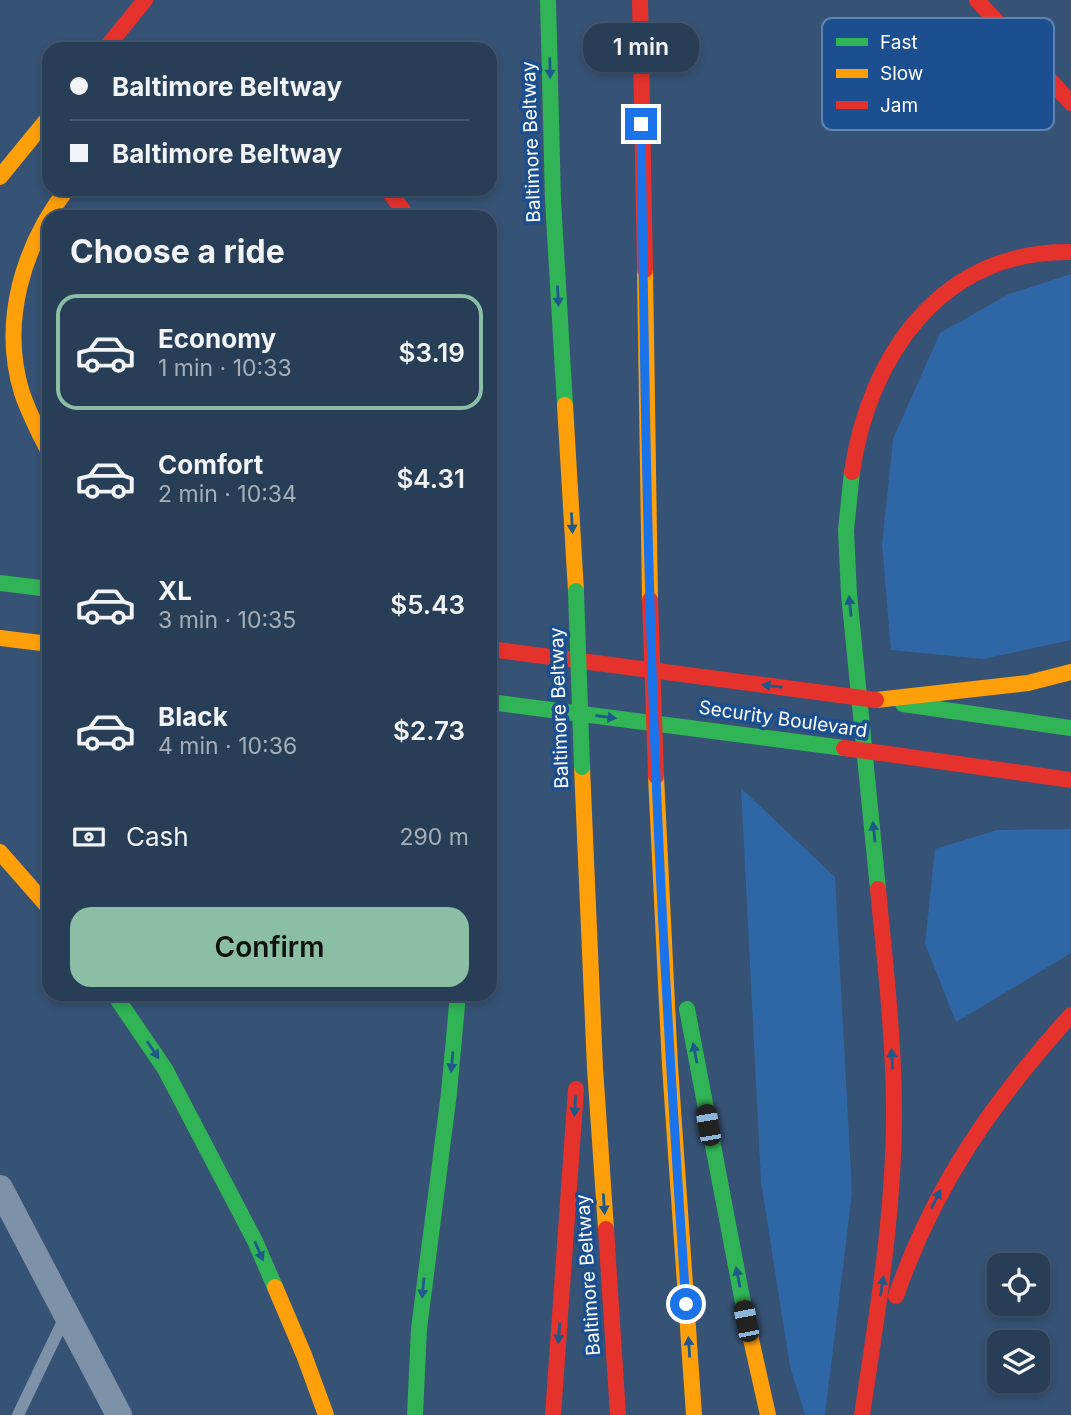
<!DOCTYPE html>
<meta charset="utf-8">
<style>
:root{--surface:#283e57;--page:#344961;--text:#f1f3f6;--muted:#a5aeba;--line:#44576d;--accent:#8abfa5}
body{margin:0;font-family:Inter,sans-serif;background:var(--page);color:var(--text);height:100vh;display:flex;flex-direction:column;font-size:26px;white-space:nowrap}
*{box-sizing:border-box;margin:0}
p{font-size:23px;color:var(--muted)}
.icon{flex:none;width:38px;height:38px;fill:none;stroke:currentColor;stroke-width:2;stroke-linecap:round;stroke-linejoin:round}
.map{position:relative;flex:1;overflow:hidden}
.sheet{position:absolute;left:42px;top:210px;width:455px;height:791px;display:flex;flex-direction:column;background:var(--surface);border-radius:21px;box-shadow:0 4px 10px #0003,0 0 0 2px var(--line)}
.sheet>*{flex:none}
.hud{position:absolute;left:42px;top:42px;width:455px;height:154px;border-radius:21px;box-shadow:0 4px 10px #0003,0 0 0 2px var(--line);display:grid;align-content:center;height:154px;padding:0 28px;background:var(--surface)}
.tools{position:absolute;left:987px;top:1253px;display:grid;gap:14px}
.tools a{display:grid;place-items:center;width:63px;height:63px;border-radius:14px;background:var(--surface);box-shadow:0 4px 10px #0003,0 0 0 2px var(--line);font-size:35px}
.end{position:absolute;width:32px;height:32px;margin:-16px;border:9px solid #1a73e8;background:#fff;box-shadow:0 0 0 4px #fff}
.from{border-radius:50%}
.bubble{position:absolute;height:49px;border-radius:21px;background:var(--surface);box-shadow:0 4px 10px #0003,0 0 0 2px var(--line);font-size:23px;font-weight:600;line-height:49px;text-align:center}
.car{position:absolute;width:21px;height:42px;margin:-21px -10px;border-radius:9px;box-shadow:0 0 5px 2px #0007;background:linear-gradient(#222 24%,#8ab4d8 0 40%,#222 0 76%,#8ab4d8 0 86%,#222 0)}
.hud b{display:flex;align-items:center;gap:24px;height:66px;font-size:26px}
.hud b+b{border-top:2px solid var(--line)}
.hud i{width:18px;height:18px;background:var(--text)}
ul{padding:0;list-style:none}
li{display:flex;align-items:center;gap:21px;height:116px;margin:0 14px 10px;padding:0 14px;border:4px solid transparent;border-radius:21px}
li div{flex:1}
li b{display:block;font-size:26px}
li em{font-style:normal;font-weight:600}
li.on{border-color:var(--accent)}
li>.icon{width:63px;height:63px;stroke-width:1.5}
h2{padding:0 28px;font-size:32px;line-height:84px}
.pay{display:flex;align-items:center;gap:18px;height:77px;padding:0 28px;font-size:26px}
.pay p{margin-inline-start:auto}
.primary-button{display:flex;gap:14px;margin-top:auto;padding:14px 28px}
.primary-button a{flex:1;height:80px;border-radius:21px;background:var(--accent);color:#111;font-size:28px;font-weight:600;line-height:80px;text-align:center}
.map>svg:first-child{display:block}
.green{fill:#2f66a5}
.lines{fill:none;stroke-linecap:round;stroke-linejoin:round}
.lane{stroke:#7d92a8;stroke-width:12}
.street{stroke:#7d92a8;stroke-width:26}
.fast{stroke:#30b455;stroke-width:16}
.slow{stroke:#ff9f0a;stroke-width:16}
.jam{stroke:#e5322d;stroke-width:16}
.fast-bridge{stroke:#30b455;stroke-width:16}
.jam-bridge{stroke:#e5322d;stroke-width:16}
.oneway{fill:#1d5989}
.route{stroke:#1a73e8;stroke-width:9}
.labels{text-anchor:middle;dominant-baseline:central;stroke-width:7;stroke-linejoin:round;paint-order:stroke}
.street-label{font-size:19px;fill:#fff;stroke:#1b4f8f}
.key{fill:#1b4f8f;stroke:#5f84b1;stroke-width:2}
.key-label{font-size:19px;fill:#fff}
</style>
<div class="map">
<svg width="1071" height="1415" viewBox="0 0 1071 1415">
<rect width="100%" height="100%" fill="#365274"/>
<!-- green -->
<g class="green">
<polygon points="1071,274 1071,640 983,659 891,650 882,545 893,439 940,333 1009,294"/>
<polygon points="741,788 835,877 852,1193 825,1415 805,1415 790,1367 761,1182"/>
<polygon points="1071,829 1071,953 956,1022 925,944 935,849 997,830"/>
</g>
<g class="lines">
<!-- lane -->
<polyline class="lane" points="18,1415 65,1317"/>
<!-- street -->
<polyline class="street" points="0,1188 119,1415"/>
<!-- fast -->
<g class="fast">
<polyline points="548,0 553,200 565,405"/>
<polyline points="852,472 846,530 849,594 878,889"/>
<polyline points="0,583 49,589"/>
<polyline points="490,702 844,748"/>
<polyline points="903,704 1071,728"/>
<polyline points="114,994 165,1069 255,1241 275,1287"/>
<polyline points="687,1009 744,1308"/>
<polyline points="415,1415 419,1329 449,1093 458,994"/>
</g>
<!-- slow -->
<g class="slow">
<polyline points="0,177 49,117"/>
<polyline points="645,270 650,600"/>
<polyline points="565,405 576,591"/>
<path d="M 49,452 C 39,433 29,413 22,393 C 0,322 23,246 67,189"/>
<polyline points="0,638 49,644"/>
<polyline points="876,700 1028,683 1071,672"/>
<polyline points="582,767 595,1068 606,1229"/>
<polyline points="656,776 670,1066 694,1415"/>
<polyline points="0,852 49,908"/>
<polyline points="275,1287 304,1355 326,1415"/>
<polyline points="744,1308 768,1415"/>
</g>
<!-- jam -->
<g class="jam">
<polyline points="640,0 645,270"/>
<polyline points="977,0 1071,103"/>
<polyline points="105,49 145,0"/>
<polyline points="387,189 408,217"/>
<path d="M 852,472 C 869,355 942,250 1071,252"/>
<polyline points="490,649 840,695"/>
<polyline points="881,753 1071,780"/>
<polyline points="606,1229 618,1415"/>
<path d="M 896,1296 C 935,1184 992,1103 1071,1015"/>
<polyline points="553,1415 576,1089"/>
<path d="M 862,1415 C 877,1315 894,1214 894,1113 C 894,1038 885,963 878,889"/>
</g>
<!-- fast-bridge -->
<polyline class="fast-bridge" points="576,591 582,767"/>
<!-- jam-bridge -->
<g class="jam-bridge">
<polyline points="650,600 656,776"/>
<polyline points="840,695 876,700"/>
<polyline points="844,748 881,753"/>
</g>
</g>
<!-- one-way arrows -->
<defs><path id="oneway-solid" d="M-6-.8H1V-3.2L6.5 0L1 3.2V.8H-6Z" transform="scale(1.75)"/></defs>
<g class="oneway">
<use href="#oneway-solid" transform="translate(550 68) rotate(89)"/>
<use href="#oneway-solid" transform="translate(558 296) rotate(87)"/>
<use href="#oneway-solid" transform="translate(572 523) rotate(87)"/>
<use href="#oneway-solid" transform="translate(850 606) rotate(-96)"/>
<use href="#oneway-solid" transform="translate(772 686) rotate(-173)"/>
<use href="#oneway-solid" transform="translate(606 717) rotate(7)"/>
<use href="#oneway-solid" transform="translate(874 832) rotate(-96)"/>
<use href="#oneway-solid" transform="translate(153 1050) rotate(56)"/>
<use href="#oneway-solid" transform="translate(695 1053) rotate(-101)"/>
<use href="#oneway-solid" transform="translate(892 1059) rotate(-92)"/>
<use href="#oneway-solid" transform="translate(452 1062) rotate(95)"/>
<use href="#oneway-solid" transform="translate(575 1106) rotate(94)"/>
<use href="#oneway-solid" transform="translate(936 1199) rotate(-63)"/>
<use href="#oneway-solid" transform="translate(604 1204) rotate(86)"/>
<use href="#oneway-solid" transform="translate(259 1251) rotate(66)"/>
<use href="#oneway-solid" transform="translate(738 1277) rotate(-101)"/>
<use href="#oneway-solid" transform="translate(882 1286) rotate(-81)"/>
<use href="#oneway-solid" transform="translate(423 1288) rotate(96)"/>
<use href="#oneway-solid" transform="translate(559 1333) rotate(94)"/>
<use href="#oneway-solid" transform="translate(689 1347) rotate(-94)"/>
</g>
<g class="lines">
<!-- route -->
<path class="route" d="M 641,124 C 644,341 647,559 656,776 C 663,952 674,1128 686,1304"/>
</g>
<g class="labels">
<!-- street labels -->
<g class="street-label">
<text transform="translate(531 142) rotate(-92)">Baltimore Beltway</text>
<text transform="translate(559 708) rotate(-92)">Baltimore Beltway</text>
<text transform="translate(783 719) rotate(8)">Security Boulevard</text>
<text transform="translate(588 1275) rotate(-94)">Baltimore Beltway</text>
</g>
</g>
<!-- legend -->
<rect x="822" y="18" width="232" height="112" rx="10" class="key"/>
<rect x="836" y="38" width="32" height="8" fill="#30b455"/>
<rect x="836" y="69" width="32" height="9" fill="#ff9f0a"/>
<rect x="836" y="101" width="32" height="8" fill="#e5322d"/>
<g class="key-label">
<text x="880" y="49">Fast</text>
<text x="880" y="80">Slow</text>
<text x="880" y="112">Jam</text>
</g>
</svg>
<div class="tools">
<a><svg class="icon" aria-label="locate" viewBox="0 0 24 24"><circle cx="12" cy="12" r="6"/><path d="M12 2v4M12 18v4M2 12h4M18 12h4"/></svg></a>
<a><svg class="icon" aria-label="layers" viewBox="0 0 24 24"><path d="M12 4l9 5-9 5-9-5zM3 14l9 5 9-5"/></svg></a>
</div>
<i class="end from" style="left:686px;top:1304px"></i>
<i class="end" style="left:641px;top:124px"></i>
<div class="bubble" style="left:583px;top:23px;width:116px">1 min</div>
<i class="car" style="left:708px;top:1125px;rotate:350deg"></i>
<i class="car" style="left:746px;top:1321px;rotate:349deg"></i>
<div class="hud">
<b><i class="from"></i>Baltimore Beltway</b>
<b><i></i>Baltimore Beltway</b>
</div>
<section class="sheet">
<h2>Choose a ride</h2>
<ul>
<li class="on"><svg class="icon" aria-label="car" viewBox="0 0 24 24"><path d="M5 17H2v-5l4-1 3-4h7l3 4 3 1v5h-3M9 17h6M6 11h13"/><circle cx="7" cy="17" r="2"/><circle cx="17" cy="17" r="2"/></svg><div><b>Economy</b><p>1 min · 10:33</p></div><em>$3.19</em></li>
<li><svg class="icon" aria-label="car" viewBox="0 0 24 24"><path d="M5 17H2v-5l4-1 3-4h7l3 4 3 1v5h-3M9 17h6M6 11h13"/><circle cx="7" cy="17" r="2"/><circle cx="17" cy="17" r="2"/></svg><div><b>Comfort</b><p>2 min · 10:34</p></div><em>$4.31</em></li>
<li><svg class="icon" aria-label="car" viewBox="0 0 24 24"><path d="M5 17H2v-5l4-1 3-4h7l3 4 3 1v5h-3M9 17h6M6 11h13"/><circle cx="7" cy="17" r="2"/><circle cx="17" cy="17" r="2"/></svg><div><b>XL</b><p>3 min · 10:35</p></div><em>$5.43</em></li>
<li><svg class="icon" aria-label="car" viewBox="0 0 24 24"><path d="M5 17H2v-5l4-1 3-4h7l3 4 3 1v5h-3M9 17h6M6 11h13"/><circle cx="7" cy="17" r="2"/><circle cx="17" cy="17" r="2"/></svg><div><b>Black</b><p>4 min · 10:36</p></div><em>$2.73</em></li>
</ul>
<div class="pay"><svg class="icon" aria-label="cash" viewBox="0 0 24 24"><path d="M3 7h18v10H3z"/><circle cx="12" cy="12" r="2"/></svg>Cash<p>290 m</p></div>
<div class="primary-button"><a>Confirm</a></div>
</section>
</div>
